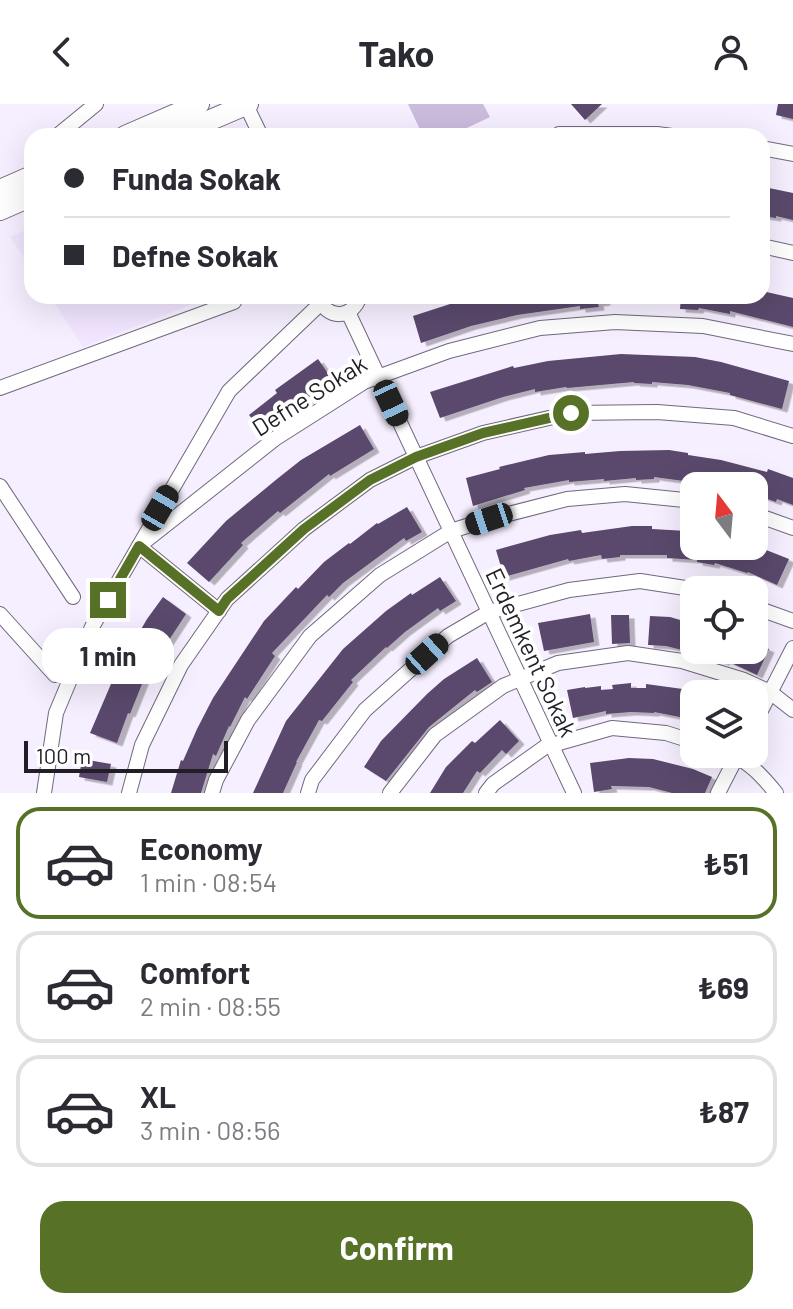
<!DOCTYPE html>
<meta charset="utf-8">
<style>
:root{--surface:#fff;--page:#f7f7f7;--text:#2b2b33;--muted:#7c7c81;--line:#e1e1e2;--accent:#577226}
body{margin:0;font-family:Barlow,sans-serif;background:var(--page);color:var(--text);height:100vh;display:flex;flex-direction:column;font-size:30px;white-space:nowrap}
*{box-sizing:border-box;margin:0}
p{font-size:26px;color:var(--muted)}
.icon{flex:none;width:44px;height:44px;fill:none;stroke:currentColor;stroke-width:2;stroke-linecap:round;stroke-linejoin:round}
.map{position:relative;height:689px;overflow:hidden}
.details{display:flex;flex-direction:column;background:var(--surface);flex:1}
.details>*{flex:none}
.top-card{position:absolute;left:24px;top:24px;width:746px;height:176px;border-radius:24px;box-shadow:0 8px 32px #0002;display:grid;align-content:center;height:176px;padding:0 40px;background:var(--surface)}
.needle{width:52px;rotate:344deg}
.buttons{position:absolute;left:680px;top:368px;display:grid;gap:16px}
.buttons a{display:grid;place-items:center;width:88px;height:88px;border-radius:16px;background:var(--surface);box-shadow:0 8px 32px #0002;font-size:40px}
.scale{position:absolute;left:24px;bottom:20px;width:204px;box-sizing:border-box;padding-left:8px;border:4px solid #211e25;border-top:0;font-size:22px;line-height:28px;white-space:nowrap;color:#211e25;-webkit-text-stroke:6px #fff;paint-order:stroke}
.end{position:absolute;width:36px;height:36px;margin:-18px;border:10px solid #577226;background:#fff;box-shadow:0 0 0 4px #fff}
.from{border-radius:50%}
.bubble{position:absolute;height:56px;border-radius:24px;background:var(--surface);box-shadow:0 8px 32px #0002;font-size:26px;font-weight:700;line-height:56px;text-align:center}
.car{position:absolute;width:24px;height:48px;margin:-24px -12px;border-radius:10px;box-shadow:0 0 6px 2px #0007;background:linear-gradient(#222 24%,#8ab4d8 0 40%,#222 0 76%,#8ab4d8 0 86%,#222 0)}
.top-card b{display:flex;align-items:center;gap:28px;height:76px;font-size:30px}
.top-card b+b{border-top:2px solid var(--line)}
.top-card i{width:20px;height:20px;background:var(--text)}
ul{padding:14px 0 0;list-style:none}
li{display:flex;align-items:center;gap:24px;height:112px;margin:0 16px 12px;padding:0 24px;border:4px solid var(--line);border-radius:24px}
li div{flex:1}
li b{display:block;font-size:30px}
li em{font-style:normal;font-weight:700}
li.current{border-color:var(--accent)}
li>.icon{width:72px;height:72px;stroke-width:1.5}
.button{display:flex;gap:16px;margin-top:auto;padding:16px 40px}
.button a{flex:1;height:92px;border-radius:24px;background:var(--accent);color:#fff;font-size:32px;font-weight:700;line-height:92px;text-align:center}
header{display:flex;justify-content:space-between;align-items:center;height:104px;padding:0 40px;background:var(--surface);font-size:36px;font-weight:700}
.map>svg:first-child{display:block}
.built{fill:#f1e5ff}
.green{fill:#cbbbdd}
.building{fill:#5a486c;filter:url(#shadow)}
.lines{fill:none;stroke-linecap:round;stroke-linejoin:round}
.minor-casing{stroke:#71697a;stroke-width:16}
.secondary-casing{stroke:#71697a;stroke-width:22}
.minor{stroke:#fff;stroke-width:14}
.secondary{stroke:#fff;stroke-width:20}
.route{stroke:#577226;stroke-width:10}
.labels{text-anchor:middle;dominant-baseline:central;stroke-width:8;stroke-linejoin:round;paint-order:stroke}
.street-label{font-size:24px;fill:#211e25;stroke:#fff}
</style>
<header><svg class="icon" aria-label="back" viewBox="0 0 24 24"><path d="M15 5l-7 7 7 7"/></svg>Tako<svg class="icon" aria-label="person" viewBox="0 0 24 24"><circle cx="12" cy="8" r="4"/><path d="M4 21q1-7 8-7t8 7"/></svg></header>
<div class="map">
<svg width="793" height="689" viewBox="0 0 793 689">
<defs>
<filter id="shadow"><feDropShadow dx="5.5" dy="3.5" stdDeviation="0" flood-color="#0004"/></filter>
</defs>
<rect width="100%" height="100%" fill="#f6efff"/>
<!-- built -->
<g class="built">
<polygon points="32,123 32,165 10,133"/>
<polygon points="50,192 213,192 83,243"/>
</g>
<!-- green -->
<polygon class="green" points="408,0 483,0 490,13 450,32 423,32"/>
<!-- building -->
<g class="building">
<polygon points="571,0 602,0 585,16"/>
<polygon points="778,0 793,0 793,15 776,11"/>
<polygon points="764,83 793,89 793,116 776,112 776,114 762,112"/>
<polygon points="762,187 793,194 793,223 730,207 730,210 699,204 698,206 680,205 681,192 762,192"/>
<polygon points="475,192 604,192 605,198 598,199 599,203 580,205 580,202 517,211 471,222 421,239 413,212"/>
<polygon points="621,250 695,253 721,258 789,277 782,305 730,291 730,289 688,281 652,278 652,280 634,279 634,278 567,284 566,283 535,288 535,285 503,293 440,314 430,288 513,262 514,264 548,257"/>
<polygon points="318,255 334,278 306,297 265,330 249,311 277,289 275,286"/>
<polygon points="360,321 374,345 330,372 329,370 280,409 278,407 241,439 243,441 209,478 187,459 226,417 277,375 301,356"/>
<polygon points="669,346 688,349 688,351 721,356 767,368 768,365 793,374 793,401 777,395 776,398 759,392 762,382 704,382 698,381 699,379 654,373 654,375 636,376 636,374 604,377 604,375 569,378 569,376 524,384 525,386 473,402 466,374 500,365 499,363 549,351 585,348 585,350 620,347"/>
<polygon points="407,403 422,428 406,437 404,434 343,479 329,493 327,491 272,549 275,552 247,595 245,593 230,623 229,622 216,652 213,650 201,689 171,689 181,656 183,657 197,625 213,594 264,517 296,483 298,485 324,458 349,439 350,440 377,419 378,420"/>
<polygon points="632,422 652,422 652,425 687,427 686,442 756,442 789,455 777,481 748,468 747,469 715,459 714,461 697,458 697,456 667,454 667,451 620,451 620,453 602,455 601,451 569,457 568,455 504,473 496,446 550,431 581,426 582,429"/>
<polygon points="440,473 456,497 440,507 438,504 405,528 387,544 386,543 351,576 353,578 322,617 319,616 296,658 297,658 283,689 253,689 286,617 343,545 386,507 411,489 412,491"/>
<polygon points="163,493 186,510 158,553 154,550 130,610 128,609 117,639 90,629 123,552 125,553 147,515"/>
<polygon points="590,510 594,538 544,547 538,519"/>
<polygon points="611,511 629,511 630,539 612,540"/>
<polygon points="650,512 670,513 694,520 694,549 666,542 648,541"/>
<polygon points="754,538 769,545 757,571 725,556 724,558 695,548 695,546 754,546"/>
<polygon points="477,554 492,578 477,588 475,586 429,623 386,677 364,663 381,637 427,590 444,575"/>
<polygon points="631,579 631,584 646,584 646,580 690,586 685,614 654,608 654,609 631,608 606,610 606,607 573,614 567,586 585,583 585,584 601,582 601,586 613,585 612,581"/>
<polygon points="500,616 519,637 506,650 502,646 480,669 477,667 463,689 430,689 446,663 472,637 475,639"/>
<polygon points="629,654 653,655 693,665 712,673 705,689 672,689 649,683 611,682 612,685 594,688 590,659"/>
<polygon points="82,655 111,660 107,678 79,673"/>
</g>
<g class="lines">
<defs>
<g id="minor">
<polyline points="246,1 261,32"/>
<polyline points="57,32 96,0"/>
<polyline points="559,32 559,30 657,30 672,32"/>
<polyline points="762,44 793,50"/>
<polyline points="762,142 793,149"/>
<path d="M 318,193 C 327,216 352,216 360,192"/>
<polyline points="348,208 574,689"/>
<polyline points="0,284 234,198"/>
<polyline points="0,382 73,493"/>
<polyline points="754,410 793,424"/>
<polyline points="754,503 793,517"/>
<polyline points="219,507 139,442 229,287 320,200"/>
<polyline points="0,510 55,571"/>
<polyline points="754,620 793,544"/>
<path d="M 729,650 C 749,657 763,673 776,689"/>
<polyline points="44,689 56,609 92,523 139,442 276,334 364,278 449,247 540,224 615,218 703,222 793,240"/>
<polyline points="129,689 142,641 181,561 227,495 304,425 370,376 416,353 483,329 571,309 657,308 734,314 793,332"/>
<polyline points="212,689 216,676 248,616 310,532 380,471 451,427 489,415 567,395 625,390 694,397"/>
<polyline points="308,689 312,676 365,606 448,532 489,508 569,486 640,477 698,486"/>
<polyline points="390,689 435,631 503,582 558,559 628,549 682,557 744,576 770,588 793,606"/>
<polyline points="486,689 493,680 545,643 612,624 666,629 694,638"/>
<polyline points="718,689 738,650"/>
</g>
<g id="secondary">
<polyline points="125,32 199,0"/>
<polyline points="173,32 248,0"/>
<polyline points="0,86 32,72"/>
<polyline points="0,106 32,92"/>
</g>
</defs>
<!-- minor casing -->
<use href="#minor" class="minor-casing"/>
<!-- secondary casing -->
<use href="#secondary" class="secondary-casing"/>
<!-- minor -->
<use href="#minor" class="minor"/>
<!-- secondary -->
<use href="#secondary" class="secondary"/>
</g>
<g class="lines">
<!-- route -->
<polyline class="route" points="108,496 139,442 219,507 227,495 304,425 370,376 416,353 483,329 571,309"/>
</g>
<g class="labels">
<!-- street labels -->
<g class="street-label">
<text transform="translate(309 291) rotate(-32)">Defne Sokak</text>
<text transform="translate(532 548) rotate(65)">Erdemkent Sokak</text>
</g>
</g>
</svg>
<div class="buttons">
<a><svg class="needle" viewBox="-14 -14 28 28"><path d="M0-13l5 13h-10z" fill="#e53935"/><path d="M0 13l5-13h-10z" fill="#7c7c81"/></svg></a>
<a><svg class="icon" aria-label="locate" viewBox="0 0 24 24"><circle cx="12" cy="12" r="6"/><path d="M12 2v4M12 18v4M2 12h4M18 12h4"/></svg></a>
<a><svg class="icon" aria-label="layers" viewBox="0 0 24 24"><path d="M12 4l9 5-9 5-9-5zM3 14l9 5 9-5"/></svg></a>
</div>
<div class="scale">100 m</div>
<i class="end from" style="left:571px;top:309px"></i>
<i class="end" style="left:108px;top:496px"></i>
<div class="bubble" style="left:42px;top:524px;width:132px">1 min</div>
<i class="car" style="left:391px;top:299px;rotate:155deg"></i>
<i class="car" style="left:160px;top:404px;rotate:30deg"></i>
<i class="car" style="left:489px;top:415px;rotate:252deg"></i>
<i class="car" style="left:427px;top:550px;rotate:48deg"></i>
<div class="top-card">
<b><i class="from"></i>Funda Sokak</b>
<b><i></i>Defne Sokak</b>
</div>
</div>
<section class="details">
<ul>
<li class="current"><svg class="icon" aria-label="car" viewBox="0 0 24 24"><path d="M5 17H2v-5l4-1 3-4h7l3 4 3 1v5h-3M9 17h6M6 11h13"/><circle cx="7" cy="17" r="2"/><circle cx="17" cy="17" r="2"/></svg><div><b>Economy</b><p>1 min · 08:54</p></div><em>₺51</em></li>
<li><svg class="icon" aria-label="car" viewBox="0 0 24 24"><path d="M5 17H2v-5l4-1 3-4h7l3 4 3 1v5h-3M9 17h6M6 11h13"/><circle cx="7" cy="17" r="2"/><circle cx="17" cy="17" r="2"/></svg><div><b>Comfort</b><p>2 min · 08:55</p></div><em>₺69</em></li>
<li><svg class="icon" aria-label="car" viewBox="0 0 24 24"><path d="M5 17H2v-5l4-1 3-4h7l3 4 3 1v5h-3M9 17h6M6 11h13"/><circle cx="7" cy="17" r="2"/><circle cx="17" cy="17" r="2"/></svg><div><b>XL</b><p>3 min · 08:56</p></div><em>₺87</em></li>
</ul>
<div class="button"><a>Confirm</a></div>
</section>
